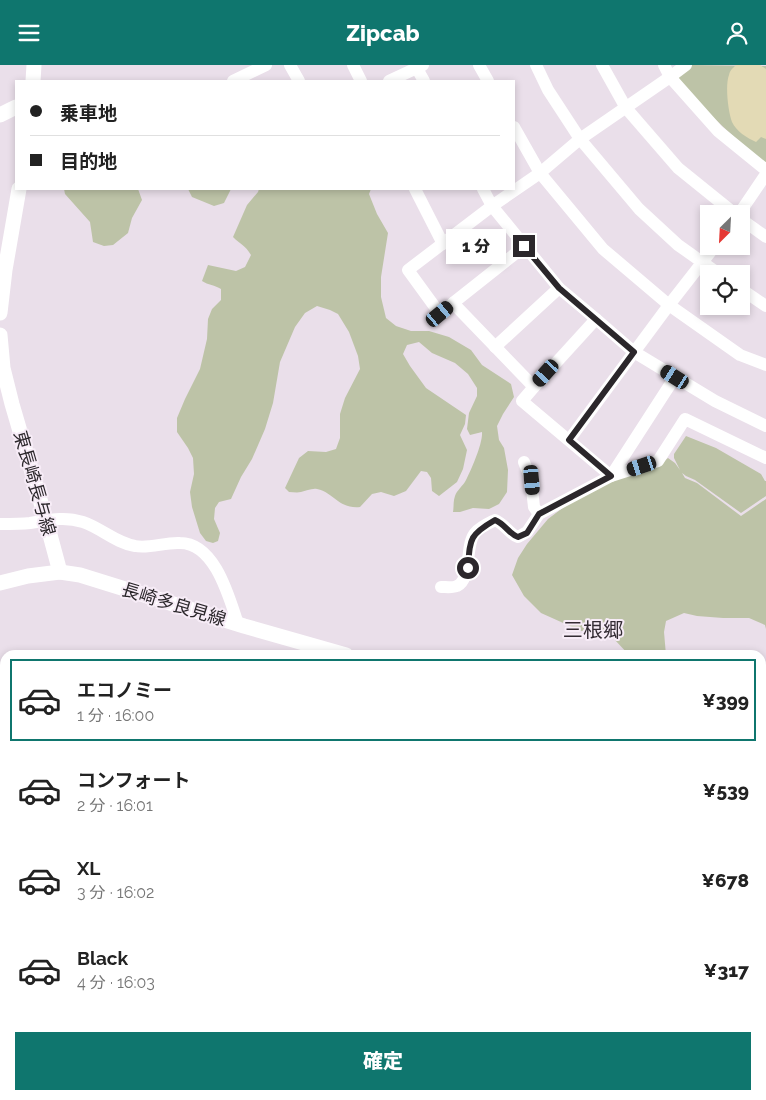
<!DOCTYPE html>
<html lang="ja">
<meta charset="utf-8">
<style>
:root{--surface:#fff;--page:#f6f6f6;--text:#222;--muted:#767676;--line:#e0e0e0;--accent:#0f766e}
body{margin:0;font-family:Raleway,"Noto Sans JP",sans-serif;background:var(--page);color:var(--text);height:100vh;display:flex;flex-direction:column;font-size:19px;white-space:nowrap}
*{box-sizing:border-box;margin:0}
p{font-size:16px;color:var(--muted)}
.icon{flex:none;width:28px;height:28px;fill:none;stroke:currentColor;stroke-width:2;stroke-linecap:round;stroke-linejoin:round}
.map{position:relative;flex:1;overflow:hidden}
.drawer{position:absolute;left:0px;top:585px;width:766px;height:450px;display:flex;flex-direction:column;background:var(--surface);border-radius:15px 15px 0 0;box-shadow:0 2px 8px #0003}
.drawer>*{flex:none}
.top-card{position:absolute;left:15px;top:15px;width:500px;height:110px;border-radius:0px;box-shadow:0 2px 8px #0003;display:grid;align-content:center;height:110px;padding:0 15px;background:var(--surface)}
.needle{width:32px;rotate:204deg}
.buttons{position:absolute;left:700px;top:140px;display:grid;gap:10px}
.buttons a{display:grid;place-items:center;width:50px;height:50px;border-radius:0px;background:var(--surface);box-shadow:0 2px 8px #0003;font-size:25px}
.end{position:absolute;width:22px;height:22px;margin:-11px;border:6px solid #2b272b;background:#fff;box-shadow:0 0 0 2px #fff}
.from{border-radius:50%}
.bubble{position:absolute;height:35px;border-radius:0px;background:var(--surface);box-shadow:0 2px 8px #0003;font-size:16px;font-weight:800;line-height:35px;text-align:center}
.car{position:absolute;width:15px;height:30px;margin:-15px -8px;border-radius:6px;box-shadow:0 0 4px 1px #0007;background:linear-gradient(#222 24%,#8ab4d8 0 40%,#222 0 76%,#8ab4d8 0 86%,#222 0)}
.top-card b{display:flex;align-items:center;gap:18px;height:48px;font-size:19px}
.top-card b+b{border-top:1px solid var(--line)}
.top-card i{width:12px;height:12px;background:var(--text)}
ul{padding:9px 0 0;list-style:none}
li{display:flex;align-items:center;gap:15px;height:82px;margin:0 10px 8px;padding:0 5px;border:2px solid transparent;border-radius:0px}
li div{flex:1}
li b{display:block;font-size:19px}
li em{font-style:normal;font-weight:800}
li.current{border-color:var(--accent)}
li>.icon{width:45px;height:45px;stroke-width:1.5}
.primary-button{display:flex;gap:10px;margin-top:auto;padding:10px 15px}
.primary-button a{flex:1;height:58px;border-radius:0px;background:var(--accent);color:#fff;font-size:20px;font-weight:800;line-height:58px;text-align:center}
header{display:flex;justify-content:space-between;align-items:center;height:65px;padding:0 15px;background:var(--accent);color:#fff;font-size:22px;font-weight:800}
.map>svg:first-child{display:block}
.green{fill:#bdc3a7}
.sand{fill:#e3dab5}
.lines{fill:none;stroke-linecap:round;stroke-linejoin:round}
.river{stroke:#7897b0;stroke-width:18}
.minor{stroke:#fff;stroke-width:12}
.major{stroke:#fff;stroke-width:15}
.rail{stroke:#908890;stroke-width:3;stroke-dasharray:9 9;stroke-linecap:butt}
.route{stroke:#2b272b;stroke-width:6}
.labels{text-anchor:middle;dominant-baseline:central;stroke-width:4;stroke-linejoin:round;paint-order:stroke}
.street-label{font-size:18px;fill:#2b272b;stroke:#f7ecf7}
.quarter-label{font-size:20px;fill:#332b33;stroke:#f7ecf7}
</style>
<header><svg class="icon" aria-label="menu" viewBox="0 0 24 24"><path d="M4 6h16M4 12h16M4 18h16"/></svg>Zipcab<svg class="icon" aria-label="person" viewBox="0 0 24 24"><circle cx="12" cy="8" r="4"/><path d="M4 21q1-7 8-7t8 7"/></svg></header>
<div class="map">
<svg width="766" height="1035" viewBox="0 0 766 1035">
<rect width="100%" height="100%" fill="#eadfea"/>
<!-- green -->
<g class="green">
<polygon points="692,0 766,1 766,97 763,97 734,72 701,41 678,13"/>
<polygon points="64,124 138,124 142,135 132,153 128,168 113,180 104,181 93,177 90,157 65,129"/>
<polygon points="188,124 231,124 224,138 214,141 192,132"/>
<path d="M 259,124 L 371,124 L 369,129 L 377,149 L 388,168 L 381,212 L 381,232 L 386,253 L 396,261 L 411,266 L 429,266 L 449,272 L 471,285 L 482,300 L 511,319 L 514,332 L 503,349 L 497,361 L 499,375 L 504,383 L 508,405 L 507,427 L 499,439 L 489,444 L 473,443 L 460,447 L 453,447 C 454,442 453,436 455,431 C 457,425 463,421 466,415 C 471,405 483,378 482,367 L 470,370 L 467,364 L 469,348 L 477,331 L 477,323 L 468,309 L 455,298 L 432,288 L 419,277 L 407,280 L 403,289 L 410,301 L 426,323 L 466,350 L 465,359 L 460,370 L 467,385 L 463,404 L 457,417 L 439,431 L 432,426 L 431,413 L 427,407 L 421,406 L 406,426 L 394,431 L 381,427 L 372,429 L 360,442 C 338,444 335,428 317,424 C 312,423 306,426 301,427 C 297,428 293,427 289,427 L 285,423 L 299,393 L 308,386 L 326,387 L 336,384 L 340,373 L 340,349 L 345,333 L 360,304 L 358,291 L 349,267 L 338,249 L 330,245 L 317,241 L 305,248 L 295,262 L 280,297 L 273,338 L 265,364 L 252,394 L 241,412 L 231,434 L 219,437 L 215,443 L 214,454 L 220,468 L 218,476 L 213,478 L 206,476 L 200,468 L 192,442 L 190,427 L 194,409 L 193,393 L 188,383 L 177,367 L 177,353 L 185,334 L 200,304 L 207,274 L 208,254 L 212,244 L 221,235 L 221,224 C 215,220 208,220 202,216 L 208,200 L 236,206 L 245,202 L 251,190 C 245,180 241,180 233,172 L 247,140 L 258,127 Z"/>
<polygon points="686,371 716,383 761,409 765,416 766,416 766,431 741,448 695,415 686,411 682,408 685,413 697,418 741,451 766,434 766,564 765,560 749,553 723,553 697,551 684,548 666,556 664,567 666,590 629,590 614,574 596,564 581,566 541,548 524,531 512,510 518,493 527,479 548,454 564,442 610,416 656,402 668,393 675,398 680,405 674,393 674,389"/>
<polygon points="591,1030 697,1030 716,1035 583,1035"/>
</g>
<!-- sand -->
<path class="sand" d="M 736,0 L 760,0 L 766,4 L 766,74 L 761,72 L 756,77 C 747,73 736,66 732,57 C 728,46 725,20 729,10 C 730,5 733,3 736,0 Z"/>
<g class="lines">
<!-- river -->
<g class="river">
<polyline points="761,790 766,787"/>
<polyline points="0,802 5,816"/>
<polyline points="282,1030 288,1035"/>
<polyline points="557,1035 558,1030"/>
</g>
<!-- minor -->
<g class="minor">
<polyline points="290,0 299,16"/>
<polyline points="353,0 361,16"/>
<polyline points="415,0 424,16"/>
<polyline points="479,0 488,16"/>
<polyline points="536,0 548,25 580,74 639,144 678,180 719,209"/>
<polyline points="602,0 626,43 678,103 735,149"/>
<polyline points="664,0 670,12 718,66 766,105"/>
<polyline points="686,0 670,12 580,74 540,108 492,141 408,205 440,249 453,238 534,322 522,336 611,411 658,396 685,354 766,393"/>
<polyline points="233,16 266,0"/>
<polyline points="389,16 423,0"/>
<polyline points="514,62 540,108 603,184 669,240 740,290 766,300"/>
<polyline points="415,124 443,179"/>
<polyline points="483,124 492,141 559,223 596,254 634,287 715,336 766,361"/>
<polyline points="739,149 766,109"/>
<polyline points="741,154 766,172"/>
<polyline points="741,224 766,241"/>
<polyline points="453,238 525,181"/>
<polyline points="495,282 559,223"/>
<polyline points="534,322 596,254"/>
<polyline points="569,375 669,240 715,181"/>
<polyline points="524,397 531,415 534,442 539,449"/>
<path d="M 0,459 C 10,459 21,459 30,458 C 49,455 64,451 83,457 C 101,463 116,478 135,481 C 149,484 165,477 180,478 C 215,478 229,532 238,559"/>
<path d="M 441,522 C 446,522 453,523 457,521 C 472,514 465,479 475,468 C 480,462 489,458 495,455 C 505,459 509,469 518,472 L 527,467 L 539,449 L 611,411 L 675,312"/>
<polyline points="761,892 766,899"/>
</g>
<!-- major -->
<g class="major">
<polyline points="33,16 34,0"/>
<polyline points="0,50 16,42"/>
<polyline points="0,248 5,205 19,124"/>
<polyline points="0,270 3,303 12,339 46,455 60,507"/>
<polyline points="0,518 28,511 60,507 80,510 244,561 346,590"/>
<polyline points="761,663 766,663"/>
</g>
<!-- rail -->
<g class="rail">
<polyline points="761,740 766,739"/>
<polyline points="0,776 5,776"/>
</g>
</g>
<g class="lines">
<!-- route -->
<path class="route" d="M 468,503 C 470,474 469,470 495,455 C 505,459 509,469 518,472 L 527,468 L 539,449 L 611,411 L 569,375 L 634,287 L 559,223 L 524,181"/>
</g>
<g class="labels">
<!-- street labels -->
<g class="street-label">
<text transform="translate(35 418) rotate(74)">東長崎長与線</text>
<text transform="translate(174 539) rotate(17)">長崎多良見線</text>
</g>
<!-- quarter labels -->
<g class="quarter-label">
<text x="593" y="565">三根郷</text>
</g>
</g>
</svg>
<div class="buttons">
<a><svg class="needle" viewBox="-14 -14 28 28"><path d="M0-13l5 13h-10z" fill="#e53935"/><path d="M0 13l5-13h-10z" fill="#767676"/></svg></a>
<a><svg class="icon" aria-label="locate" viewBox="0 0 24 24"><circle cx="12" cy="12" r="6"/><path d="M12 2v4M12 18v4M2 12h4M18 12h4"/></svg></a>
</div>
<i class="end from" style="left:468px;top:503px"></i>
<i class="end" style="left:524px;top:181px"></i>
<div class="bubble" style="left:446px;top:164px;width:60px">1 分</div>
<i class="car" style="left:440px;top:249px;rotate:50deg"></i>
<i class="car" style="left:546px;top:308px;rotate:222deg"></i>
<i class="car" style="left:675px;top:312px;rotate:302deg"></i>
<i class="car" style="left:642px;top:401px;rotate:252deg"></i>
<i class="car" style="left:532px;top:415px;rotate:175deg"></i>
<div class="top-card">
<b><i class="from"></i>乗車地</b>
<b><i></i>目的地</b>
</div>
<section class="drawer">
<ul>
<li class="current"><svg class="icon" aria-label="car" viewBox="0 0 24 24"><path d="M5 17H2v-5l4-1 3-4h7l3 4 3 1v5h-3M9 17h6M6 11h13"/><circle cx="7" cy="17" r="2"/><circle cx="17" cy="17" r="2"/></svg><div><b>エコノミー</b><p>1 分 · 16:00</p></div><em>¥399</em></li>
<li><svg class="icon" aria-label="car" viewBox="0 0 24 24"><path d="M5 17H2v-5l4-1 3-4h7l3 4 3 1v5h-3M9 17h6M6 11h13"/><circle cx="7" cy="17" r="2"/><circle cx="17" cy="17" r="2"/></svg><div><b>コンフォート</b><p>2 分 · 16:01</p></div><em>¥539</em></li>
<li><svg class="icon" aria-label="car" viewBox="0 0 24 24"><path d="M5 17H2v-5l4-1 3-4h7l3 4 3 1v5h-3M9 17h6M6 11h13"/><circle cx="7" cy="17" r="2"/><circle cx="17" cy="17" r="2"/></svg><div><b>XL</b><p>3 分 · 16:02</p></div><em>¥678</em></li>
<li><svg class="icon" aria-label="car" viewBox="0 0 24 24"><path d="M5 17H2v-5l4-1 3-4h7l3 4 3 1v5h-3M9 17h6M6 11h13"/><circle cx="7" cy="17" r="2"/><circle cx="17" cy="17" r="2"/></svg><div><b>Black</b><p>4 分 · 16:03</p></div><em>¥317</em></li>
</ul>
<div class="primary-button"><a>確定</a></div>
</section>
</div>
